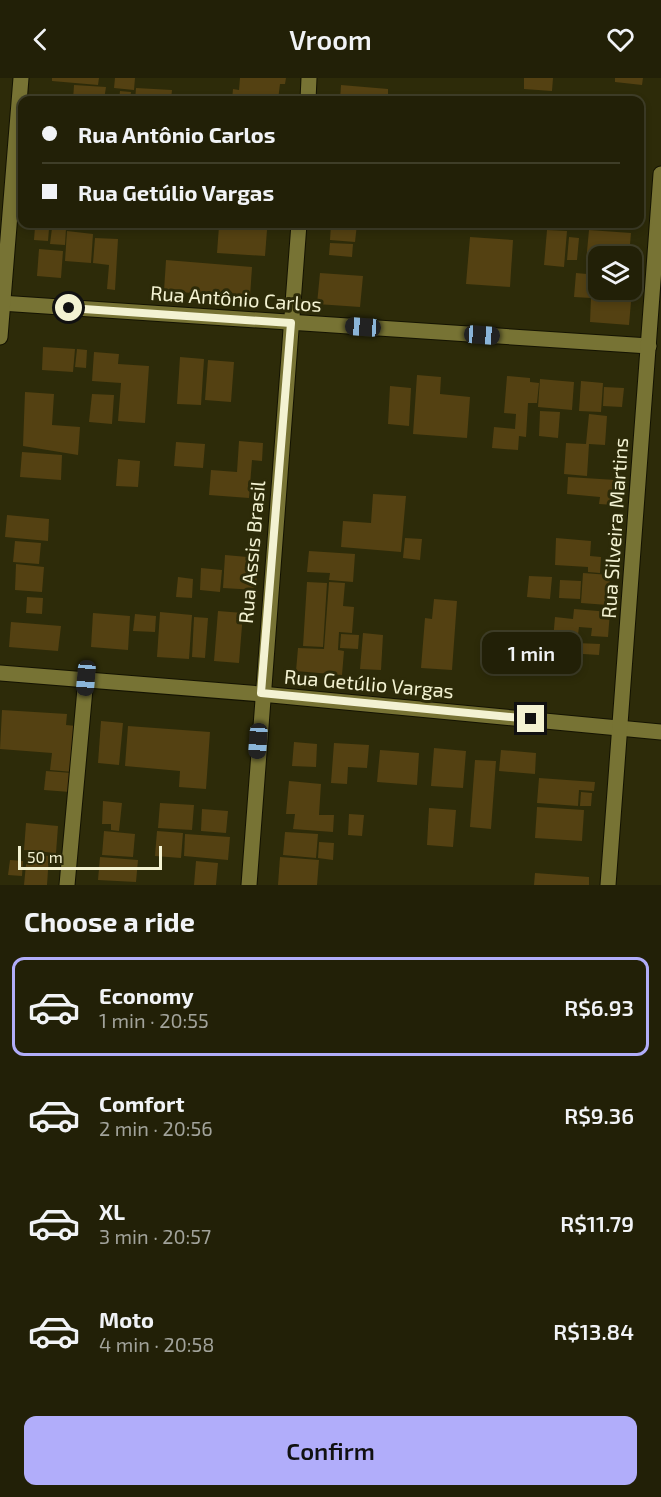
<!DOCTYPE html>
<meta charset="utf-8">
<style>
:root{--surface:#222007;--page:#2a2811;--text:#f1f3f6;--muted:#a2a39b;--line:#3f3e28;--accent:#b1adfa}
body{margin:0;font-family:"Exo 2",sans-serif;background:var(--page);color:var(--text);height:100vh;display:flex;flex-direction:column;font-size:22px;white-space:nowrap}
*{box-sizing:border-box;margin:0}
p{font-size:20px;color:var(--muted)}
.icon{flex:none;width:33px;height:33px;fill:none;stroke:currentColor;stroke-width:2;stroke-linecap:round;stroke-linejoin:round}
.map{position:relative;height:807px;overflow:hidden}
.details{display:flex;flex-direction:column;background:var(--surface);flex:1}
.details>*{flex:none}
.top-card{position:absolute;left:18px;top:18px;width:626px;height:132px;border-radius:12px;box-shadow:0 3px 9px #0003,0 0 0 2px var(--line);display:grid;align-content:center;height:132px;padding:0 24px;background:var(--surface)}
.tools{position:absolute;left:588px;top:168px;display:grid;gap:12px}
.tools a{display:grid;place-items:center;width:54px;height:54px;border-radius:12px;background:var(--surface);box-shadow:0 3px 9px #0003,0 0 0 2px var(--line);font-size:30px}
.scale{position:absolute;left:18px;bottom:15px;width:144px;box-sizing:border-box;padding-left:6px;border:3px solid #f3f2d2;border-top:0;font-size:16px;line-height:21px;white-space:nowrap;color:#f3f2d2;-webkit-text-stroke:4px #2d2b09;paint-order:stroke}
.end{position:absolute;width:27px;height:27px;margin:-14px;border:8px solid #f3f2d2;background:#111;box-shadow:0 0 0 3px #111}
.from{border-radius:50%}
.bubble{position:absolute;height:42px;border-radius:12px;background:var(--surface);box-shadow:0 3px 9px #0003,0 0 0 2px var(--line);font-size:20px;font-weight:600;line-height:42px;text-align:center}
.car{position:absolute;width:18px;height:36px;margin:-18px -9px;border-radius:8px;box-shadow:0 0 4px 2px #0007;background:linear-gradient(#222 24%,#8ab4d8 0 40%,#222 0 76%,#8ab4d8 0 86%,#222 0)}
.top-card b{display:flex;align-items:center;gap:21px;height:57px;font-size:22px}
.top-card b+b{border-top:2px solid var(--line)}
.top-card i{width:15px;height:15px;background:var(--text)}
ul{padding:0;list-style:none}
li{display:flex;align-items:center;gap:18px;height:99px;margin:0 12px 9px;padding:0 12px;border:3px solid transparent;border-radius:12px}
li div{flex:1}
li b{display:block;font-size:22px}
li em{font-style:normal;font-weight:600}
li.active{border-color:var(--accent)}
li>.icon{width:54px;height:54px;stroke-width:1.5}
h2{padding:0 24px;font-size:27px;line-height:72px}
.cta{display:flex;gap:12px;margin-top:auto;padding:12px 24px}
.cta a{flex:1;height:69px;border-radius:12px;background:var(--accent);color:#111;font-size:24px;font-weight:600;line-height:69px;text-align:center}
header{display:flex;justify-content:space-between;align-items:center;height:78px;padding:0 24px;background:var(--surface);font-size:27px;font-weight:600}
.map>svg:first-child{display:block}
.building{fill:#544112}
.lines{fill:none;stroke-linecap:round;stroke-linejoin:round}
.minor-casing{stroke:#141302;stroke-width:17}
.minor{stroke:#777334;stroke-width:15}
.route{stroke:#f3f2d2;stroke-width:8}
.labels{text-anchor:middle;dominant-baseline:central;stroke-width:6;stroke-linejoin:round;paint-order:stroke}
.street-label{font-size:20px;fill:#f3f2d2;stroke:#2d2b09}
</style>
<header><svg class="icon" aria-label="back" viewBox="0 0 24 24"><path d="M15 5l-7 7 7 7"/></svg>Vroom<svg class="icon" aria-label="heart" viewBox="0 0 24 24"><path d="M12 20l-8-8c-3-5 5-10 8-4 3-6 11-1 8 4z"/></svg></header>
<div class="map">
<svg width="661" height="807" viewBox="0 0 661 807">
<rect width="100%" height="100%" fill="#2d2b09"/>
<!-- building -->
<g class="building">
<polygon points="52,0 99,0 98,7 52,3"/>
<polygon points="115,0 135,0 134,12 114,10"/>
<polygon points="240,0 286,0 285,6 280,6 278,22 232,22 233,11 239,12"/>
<polygon points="524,0 553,0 552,13 524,11"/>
<polygon points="615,0 643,0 642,7 615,4"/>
<polygon points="74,7 106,9 104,22 73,22"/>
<polygon points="341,7 388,11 388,22 340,22"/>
<polygon points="136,10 172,12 171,22 135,22"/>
<polygon points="120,13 131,14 130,22 119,22"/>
<polygon points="331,146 357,146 355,164 330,162"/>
<polygon points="219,148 267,152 265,178 217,175"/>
<polygon points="35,149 49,151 48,163 34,162"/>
<polygon points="52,150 66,151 65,167 50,166"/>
<polygon points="547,152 567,153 564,189 544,187"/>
<polygon points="589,152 631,155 629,178 598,178 598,185 586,184"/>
<polygon points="67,153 93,156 91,185 65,183"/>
<polygon points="470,159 513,162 510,209 466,206"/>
<polygon points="569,159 579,160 577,182 567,182"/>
<polygon points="95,160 118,161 115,212 107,211 109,187 93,185"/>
<polygon points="330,165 353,166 352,179 329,177"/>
<polygon points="39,171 63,173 61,200 37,198"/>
<polygon points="166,182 252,189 250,219 164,213"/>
<polygon points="320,195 363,198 360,229 317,226"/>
<polygon points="576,195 598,197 598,212 632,212 629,247 590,244 591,220 574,219"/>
<polygon points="43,269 75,271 73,294 42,292"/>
<polygon points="77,271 87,272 86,290 75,289"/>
<polygon points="94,274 119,276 118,286 149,288 145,345 118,343 121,305 92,303"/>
<polygon points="180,279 204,281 201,327 177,326"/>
<polygon points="208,282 234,284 231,324 205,322"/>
<polygon points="417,297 441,299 440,316 470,319 467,360 413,356"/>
<polygon points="507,298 530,300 530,304 539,305 537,325 528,325 526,359 519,358 518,372 492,370 494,349 515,351 516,336 504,335"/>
<polygon points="540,301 574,304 572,332 538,329"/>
<polygon points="581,303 603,305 601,334 579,333"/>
<polygon points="390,308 411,310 409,348 388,346"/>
<polygon points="604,309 624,310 622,329 603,328"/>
<polygon points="25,314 54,316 52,347 80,349 78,377 23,368"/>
<polygon points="92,316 114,317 112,346 89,344"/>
<polygon points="540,333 560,334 558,360 539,358"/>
<polygon points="589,336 607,338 605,367 589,366 587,398 564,396 566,365 586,366"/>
<polygon points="239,363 263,365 262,383 252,382 249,420 209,417 211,392 237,394"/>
<polygon points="176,364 205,366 203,390 174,388"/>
<polygon points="22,374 62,377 61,402 20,399"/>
<polygon points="118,381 140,383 138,409 116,408"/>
<polygon points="568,399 616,402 614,427 599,426 600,419 567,416"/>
<polygon points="373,416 406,418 401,474 341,469 343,443 371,445"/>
<polygon points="7,437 49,441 48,463 5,459"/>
<polygon points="405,460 422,461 420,482 403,480"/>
<polygon points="556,460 591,463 590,478 601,479 600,495 588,494 588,489 555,487"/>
<polygon points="15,463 41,465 39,486 13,484"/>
<polygon points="309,473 355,476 353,504 329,502 330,495 307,494"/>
<polygon points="225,477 258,480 256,512 223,510"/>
<polygon points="16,486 44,489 42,514 15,512"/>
<polygon points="201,490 222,492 220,514 200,512"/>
<polygon points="583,495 610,497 608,527 581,525"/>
<polygon points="529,498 552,499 550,521 527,519"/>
<polygon points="178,499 193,501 192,520 176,519"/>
<polygon points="560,502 581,503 580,521 559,520"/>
<polygon points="307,504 327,505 323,569 303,568"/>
<polygon points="329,504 345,505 343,528 354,529 352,555 339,554 338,572 344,573 342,597 296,593 298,570 324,571"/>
<polygon points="27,519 43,520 42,536 26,535"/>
<polygon points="434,521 457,523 452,592 421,590 425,540 432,541"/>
<polygon points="574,531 610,534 608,559 591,558 592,550 579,549 577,565 600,566 599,577 552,574 555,539 573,541"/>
<polygon points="218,533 243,535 239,585 214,583"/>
<polygon points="160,534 192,537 189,581 157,579"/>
<polygon points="93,535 130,538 128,572 91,569"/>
<polygon points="135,536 156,538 155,554 133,553"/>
<polygon points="194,539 208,540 205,580 192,579"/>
<polygon points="11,544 61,548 58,573 9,569"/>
<polygon points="363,555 383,557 381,592 360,591"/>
<polygon points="341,556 359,557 358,571 340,570"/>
<polygon points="491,560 513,562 511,590 489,588"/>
<polygon points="2,632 67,636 66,647 76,648 73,694 50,692 52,675 0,671"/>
<polygon points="101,643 123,645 119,687 98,685"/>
<polygon points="128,648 210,654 206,711 179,709 180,693 125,688"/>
<polygon points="294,664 317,666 316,689 292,688"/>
<polygon points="334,665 369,667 367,690 348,689 347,706 331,705"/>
<polygon points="434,670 466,673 463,710 431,708"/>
<polygon points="380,672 419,675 417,707 377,704"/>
<polygon points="501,672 536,675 535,696 499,693"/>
<polygon points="475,682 496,683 491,751 470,749"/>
<polygon points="46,693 72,695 70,714 44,712"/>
<polygon points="539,700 595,704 594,713 579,712 578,728 537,725"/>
<polygon points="289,703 321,706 319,737 334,737 333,754 293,751 295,736 286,736"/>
<polygon points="581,714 592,715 591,728 580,728"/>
<polygon points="103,723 122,725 119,753 111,752 111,746 102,746"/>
<polygon points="160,725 194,727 192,752 158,750"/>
<polygon points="537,729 584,732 582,763 535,760"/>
<polygon points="429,730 456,732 453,769 427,767"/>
<polygon points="202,731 228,733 226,755 201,753"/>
<polygon points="349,736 364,737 362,758 348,757"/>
<polygon points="26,745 58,748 56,775 24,772"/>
<polygon points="104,753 135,756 133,779 102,777"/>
<polygon points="157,753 183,755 181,780 155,778"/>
<polygon points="285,754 318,756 316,780 283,777"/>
<polygon points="185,756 230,759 228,782 184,778"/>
<polygon points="319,764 334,765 333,782 318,780"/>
<polygon points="27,776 49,778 47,807 24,807"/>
<polygon points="100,779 138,782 136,804 98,802"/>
<polygon points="280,779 319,782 317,807 278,807"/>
<polygon points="10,782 23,783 22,798 8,797"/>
<polygon points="196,783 218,785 216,807 194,807"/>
<polygon points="535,795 589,799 589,807 534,807"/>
</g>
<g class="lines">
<defs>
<g id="minor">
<polyline points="308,22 309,0"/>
<polyline points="0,225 649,268"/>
<polyline points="0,259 21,0"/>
<polyline points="0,595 261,616 661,654"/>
<polyline points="67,807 86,600"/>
<polyline points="249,807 299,146"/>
<polyline points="608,807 661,96"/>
</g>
</defs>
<!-- minor casing -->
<use href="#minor" class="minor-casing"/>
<!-- minor -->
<use href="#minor" class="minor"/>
</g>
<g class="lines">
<!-- route -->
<polyline class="route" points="69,230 291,245 261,615 531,641"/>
</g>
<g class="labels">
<!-- street labels -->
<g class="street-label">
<text transform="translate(236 220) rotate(4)">Rua Antônio Carlos</text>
<text transform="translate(614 450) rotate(-86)">Rua Silveira Martins</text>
<text transform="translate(251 474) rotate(-85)">Rua Assis Brasil</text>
<text transform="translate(369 605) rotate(5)">Rua Getúlio Vargas</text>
</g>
</g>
</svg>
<div class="tools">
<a><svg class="icon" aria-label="layers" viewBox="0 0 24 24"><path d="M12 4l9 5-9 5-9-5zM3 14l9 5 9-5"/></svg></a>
</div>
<div class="scale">50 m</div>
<i class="end from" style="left:69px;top:230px"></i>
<i class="end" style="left:531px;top:641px"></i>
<div class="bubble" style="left:482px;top:554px;width:99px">1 min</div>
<i class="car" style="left:363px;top:249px;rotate:274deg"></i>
<i class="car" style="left:482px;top:257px;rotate:94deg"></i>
<i class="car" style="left:86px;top:600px;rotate:185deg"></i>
<i class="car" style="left:258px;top:663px;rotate:184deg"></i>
<div class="top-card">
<b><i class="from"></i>Rua Antônio Carlos</b>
<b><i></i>Rua Getúlio Vargas</b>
</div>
</div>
<section class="details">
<h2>Choose a ride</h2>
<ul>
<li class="active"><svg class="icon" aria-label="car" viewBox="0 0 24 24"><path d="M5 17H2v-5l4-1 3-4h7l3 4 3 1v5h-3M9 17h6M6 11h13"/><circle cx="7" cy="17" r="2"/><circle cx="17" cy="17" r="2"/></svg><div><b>Economy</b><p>1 min · 20:55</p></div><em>R$6.93</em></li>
<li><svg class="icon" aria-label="car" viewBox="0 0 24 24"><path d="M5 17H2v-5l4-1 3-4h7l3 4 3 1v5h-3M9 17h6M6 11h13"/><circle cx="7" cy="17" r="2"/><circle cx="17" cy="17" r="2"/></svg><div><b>Comfort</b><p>2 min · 20:56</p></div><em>R$9.36</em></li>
<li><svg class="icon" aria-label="car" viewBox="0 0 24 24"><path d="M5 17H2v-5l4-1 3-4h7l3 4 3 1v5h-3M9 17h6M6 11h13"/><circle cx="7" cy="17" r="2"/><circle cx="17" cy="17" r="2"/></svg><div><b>XL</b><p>3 min · 20:57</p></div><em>R$11.79</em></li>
<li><svg class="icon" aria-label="car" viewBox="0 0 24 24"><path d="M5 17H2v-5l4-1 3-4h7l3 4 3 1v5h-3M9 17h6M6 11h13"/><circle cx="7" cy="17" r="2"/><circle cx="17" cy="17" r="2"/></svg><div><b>Moto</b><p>4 min · 20:58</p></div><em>R$13.84</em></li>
</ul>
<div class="cta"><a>Confirm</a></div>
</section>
